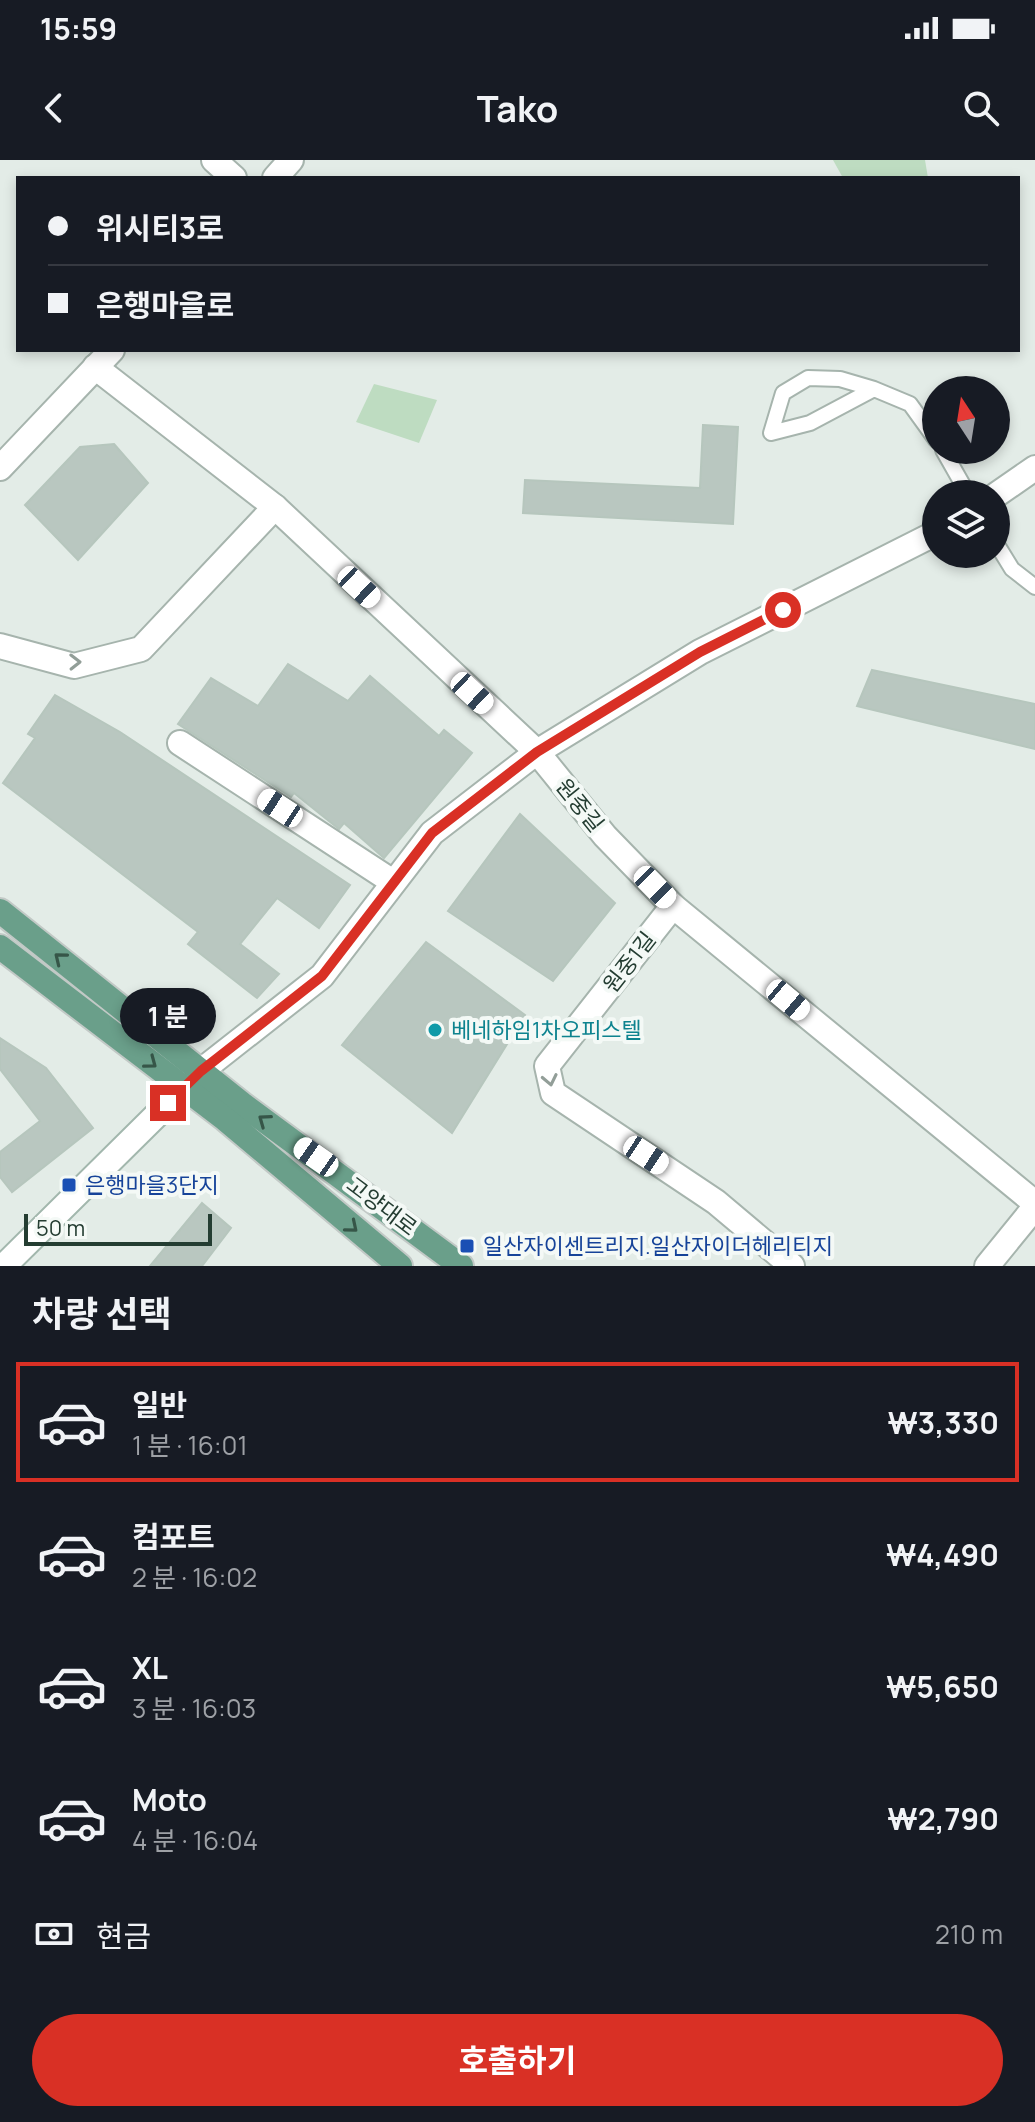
<!DOCTYPE html>
<html lang="ko">
<meta charset="utf-8">
<style>
:root{--surface:#171b24;--page:#20242c;--text:#f1f3f6;--muted:#9ea1a6;--line:#363941;--accent:#d93025}
body{margin:0;font-family:Manrope,"Noto Sans KR",sans-serif;background:var(--page);color:var(--text);height:100vh;display:flex;flex-direction:column;font-size:30px;white-space:nowrap}
*{box-sizing:border-box;margin:0}
p{font-size:26px;color:var(--muted)}
.icon{flex:none;width:44px;height:44px;fill:none;stroke:currentColor;stroke-width:2;stroke-linecap:round;stroke-linejoin:round}
.map{position:relative;height:1106px;overflow:hidden}
.drawer{display:flex;flex-direction:column;background:var(--surface);flex:1}
.drawer>*{flex:none}
.hud{position:absolute;left:16px;top:16px;width:1004px;height:176px;border-radius:0px;box-shadow:0 4px 12px #0003;display:grid;align-content:center;height:176px;padding:0 32px;background:var(--surface)}
.needle{width:52px;rotate:348deg}
.fabs{position:absolute;left:922px;top:216px;display:grid;gap:16px}
.fabs a{display:grid;place-items:center;width:88px;height:88px;border-radius:50%;background:var(--surface);box-shadow:0 4px 12px #0003;font-size:40px}
.scale{position:absolute;left:24px;bottom:20px;width:188px;box-sizing:border-box;padding-left:8px;border:4px solid #243d32;border-top:0;font-size:22px;line-height:28px;white-space:nowrap;color:#243d32;-webkit-text-stroke:6px #f4f9f6;paint-order:stroke}
.end{position:absolute;width:36px;height:36px;margin:-18px;border:10px solid #d93025;background:#fff;box-shadow:0 0 0 4px #fff}
.from{border-radius:50%}
.bubble{position:absolute;height:56px;border-radius:28px;background:var(--surface);box-shadow:0 4px 12px #0003;font-size:26px;font-weight:700;line-height:56px;text-align:center}
.car{position:absolute;width:24px;height:48px;margin:-24px -12px;border-radius:10px;box-shadow:0 0 6px 2px #0007;background:linear-gradient(#fff 24%,#345 0 40%,#fff 0 76%,#345 0 86%,#fff 0)}
.hud b{display:flex;align-items:center;gap:28px;height:76px;font-size:30px}
.hud b+b{border-top:2px solid var(--line)}
.hud i{width:20px;height:20px;background:var(--text)}
ul{padding:0;list-style:none}
li{display:flex;align-items:center;gap:24px;height:120px;margin:0 16px 12px;padding:0 16px;border:4px solid transparent;border-radius:0px}
li div{flex:1}
li b{display:block;font-size:30px}
li em{font-style:normal;font-weight:700}
li.selected{border-color:var(--accent)}
li>.icon{width:72px;height:72px;stroke-width:1.5}
h2{padding:0 32px;font-size:36px;line-height:96px}
.pay{display:flex;align-items:center;gap:20px;height:88px;padding:0 32px;font-size:30px}
.pay p{margin-inline-start:auto}
.cta{display:flex;gap:16px;margin-top:auto;padding:16px 32px}
.cta a{flex:1;height:92px;border-radius:48px;background:var(--accent);color:#fff;font-size:32px;font-weight:700;line-height:92px;text-align:center}
.status{display:flex;justify-content:space-between;align-items:center;height:56px;padding:0 40px;background:var(--surface);direction:ltr}
.status svg{height:22px;fill:currentColor}
header{display:flex;justify-content:space-between;align-items:center;height:104px;padding:0 32px;background:var(--surface);font-size:36px;font-weight:700}
.map>svg:first-child{display:block}
.green{fill:#bedcc1}
.building{fill:#b9c7c0;stroke:#b6c6bd;stroke-width:2}
.lines{fill:none;stroke-linecap:round;stroke-linejoin:round}
.lane-casing{stroke:#a6b4ad;stroke-width:18}
.street-casing{stroke:#a6b4ad;stroke-width:28}
.secondary-casing{stroke:#a2b7ad;stroke-width:28}
.primary-casing{stroke:#c2c9c6;stroke-width:28}
.lane{stroke:#fff;stroke-width:14}
.street{stroke:#fff;stroke-width:24}
.secondary{stroke:#fff;stroke-width:24}
.primary{stroke:#6a9f8a;stroke-width:24}
.oneway{stroke:#929e98}
.oneway2{stroke:#365648}
.route{stroke:#d93025;stroke-width:10}
.culture-dot{fill:#0f9aa8;stroke:#f4f9f6;stroke-width:3}
.transit-dot{fill:#1a4fb4;stroke:#f4f9f6;stroke-width:3}
.labels{text-anchor:middle;dominant-baseline:central;stroke-width:8;stroke-linejoin:round;paint-order:stroke}
.street-label{font-size:22px;fill:#243d32;stroke:#f4f9f6}
.culture-label{font-size:22px;fill:#0d838f;stroke:#f4f9f6;text-anchor:start}
.transit-label{font-size:22px;fill:#164399;stroke:#f4f9f6;text-anchor:start}
</style>
<div class="status"><b>15:59</b><svg viewBox="0 0 49 12"><path d="M0 12V9h3v3zM5 12V6h3v6zM10 12V3h3v9zM15 12V0h3v12zM26 1h20v11H26zM47 4h2v5h-2z"/></svg></div>
<header><svg class="icon" aria-label="back" viewBox="0 0 24 24"><path d="M15 5l-7 7 7 7"/></svg>Tako<svg class="icon" aria-label="search" viewBox="0 0 24 24"><circle cx="10" cy="10" r="6"/><path d="M15 15l6 6"/></svg></header>
<div class="map">
<svg width="1035" height="1106" viewBox="0 0 1035 1106">
<rect width="100%" height="100%" fill="#e3ece7"/>
<!-- green -->
<g class="green">
<polygon points="833,0 925,0 928,18 843,18"/>
<polygon points="374,224 437,240 419,283 356,262"/>
</g>
<!-- building -->
<g class="building">
<polygon points="703,265 738,267 733,364 523,353 525,320 700,328"/>
<polygon points="114,284 148,323 78,400 25,345 80,287"/>
<polygon points="288,504 348,541 370,516 439,576 444,570 472,593 384,698 344,663 339,669 294,633 291,637 178,564 211,518 258,546"/>
<polygon points="872,510 1035,544 1035,589 857,546"/>
<polygon points="55,535 120,572 350,725 319,768 277,738 240,784 279,814 257,838 188,784 198,772 3,623 35,578 28,574"/>
<polygon points="520,654 615,743 553,821 448,751"/>
<polygon points="426,782 525,855 452,973 342,885"/>
<polygon points="0,878 46,908 93,968 12,1032 0,1017 0,992 40,961 0,909"/>
<polygon points="202,1043 231,1068 202,1106 150,1106"/>
</g>
<g class="lines">
<defs>
<g id="lane">
<polyline points="874,229 810,263 771,273 783,233 808,218 840,219 874,229 910,244 936,280"/>
<polyline points="943,290 968,334"/>
<polyline points="996,383 1012,409 1035,427"/>
</g>
<g id="street">
<polyline points="214,0 234,18"/>
<polyline points="275,18 291,0"/>
<polyline points="95,207 275,347 537,592 605,676 673,746 1035,1043"/>
<polyline points="0,308 112,190"/>
<polyline points="996,335 1035,308"/>
<polyline points="0,486 74,506 141,489 275,347"/>
<polyline points="180,583 393,722"/>
<polyline points="673,746 547,906 553,933 716,1042 792,1106"/>
<polyline points="201,911 322,816 432,673 537,592 700,492 936,373"/>
<polyline points="987,1106 1035,1047"/>
</g>
<polyline id="secondary" points="4,1106 198,914"/>
<g id="primary">
<polyline points="0,751 242,944 461,1106"/>
<polyline points="0,787 225,959 400,1106"/>
</g>
</defs>
<!-- lane casing -->
<use href="#lane" class="lane-casing"/>
<!-- street casing -->
<use href="#street" class="street-casing"/>
<!-- secondary casing -->
<use href="#secondary" class="secondary-casing"/>
<!-- primary casing -->
<use href="#primary" class="primary-casing"/>
<!-- lane -->
<use href="#lane" class="lane"/>
<!-- street -->
<use href="#street" class="street"/>
<!-- secondary -->
<use href="#secondary" class="secondary"/>
<!-- primary -->
<use href="#primary" class="primary"/>
</g>
<!-- one-way arrows -->
<defs><path id="oneway-chevron" d="M-2-3.5L2.5 0L-2 3.5" fill="none" stroke-width="1.6" stroke-linecap="round" stroke-linejoin="round" transform="scale(2)"/></defs>
<g class="oneway">
<use href="#oneway-chevron" transform="translate(75 502) rotate(-1)"/>
<use href="#oneway-chevron" transform="translate(550 920) rotate(78)"/>
</g>
<g class="oneway2">
<use href="#oneway-chevron" transform="translate(60 798) rotate(-141)"/>
<use href="#oneway-chevron" transform="translate(151 903) rotate(37)"/>
<use href="#oneway-chevron" transform="translate(264 960) rotate(-144)"/>
<use href="#oneway-chevron" transform="translate(352 1067) rotate(40)"/>
</g>
<g class="lines">
<!-- route -->
<polyline class="route" points="168,943 201,911 322,816 432,673 537,592 700,492 783,450"/>
</g>
<!-- markers -->
<circle class="culture-dot" cx="435" cy="870" r="8"/>
<g class="transit-dot">
<rect x="61" y="1017" width="16" height="16" rx="4"/>
<rect x="459" y="1078" width="16" height="16" rx="4"/>
</g>
<g class="labels">
<!-- street labels -->
<g class="street-label">
<text transform="translate(580 645) rotate(51)">원중길</text>
<text transform="translate(629 802) rotate(-52)">원중1길</text>
<text transform="translate(382 1046) rotate(37)">고양대로</text>
</g>
<!-- culture labels -->
<g class="culture-label">
<text x="451" y="870">베네하임1차오피스텔</text>
</g>
<!-- transit labels -->
<g class="transit-label">
<text x="85" y="1025">은행마을3단지</text>
<text x="483" y="1086">일산자이센트리지.일산자이더헤리티지</text>
</g>
</g>
</svg>
<div class="fabs">
<a><svg class="needle" viewBox="-14 -14 28 28"><path d="M0-13l5 13h-10z" fill="#e53935"/><path d="M0 13l5-13h-10z" fill="#9ea1a6"/></svg></a>
<a><svg class="icon" aria-label="layers" viewBox="0 0 24 24"><path d="M12 4l9 5-9 5-9-5zM3 14l9 5 9-5"/></svg></a>
</div>
<div class="scale">50 m</div>
<i class="end from" style="left:783px;top:450px"></i>
<i class="end" style="left:168px;top:943px"></i>
<div class="bubble" style="left:120px;top:828px;width:96px">1 분</div>
<i class="car" style="left:359px;top:427px;rotate:133deg"></i>
<i class="car" style="left:472px;top:533px;rotate:133deg"></i>
<i class="car" style="left:280px;top:648px;rotate:303deg"></i>
<i class="car" style="left:655px;top:727px;rotate:135deg"></i>
<i class="car" style="left:788px;top:840px;rotate:130deg"></i>
<i class="car" style="left:646px;top:995px;rotate:123deg"></i>
<i class="car" style="left:316px;top:997px;rotate:305deg"></i>
<div class="hud">
<b><i class="from"></i>위시티3로</b>
<b><i></i>은행마을로</b>
</div>
</div>
<section class="drawer">
<h2>차량 선택</h2>
<ul>
<li class="selected"><svg class="icon" aria-label="car" viewBox="0 0 24 24"><path d="M5 17H2v-5l4-1 3-4h7l3 4 3 1v5h-3M9 17h6M6 11h13"/><circle cx="7" cy="17" r="2"/><circle cx="17" cy="17" r="2"/></svg><div><b>일반</b><p>1 분 · 16:01</p></div><em>₩3,330</em></li>
<li><svg class="icon" aria-label="car" viewBox="0 0 24 24"><path d="M5 17H2v-5l4-1 3-4h7l3 4 3 1v5h-3M9 17h6M6 11h13"/><circle cx="7" cy="17" r="2"/><circle cx="17" cy="17" r="2"/></svg><div><b>컴포트</b><p>2 분 · 16:02</p></div><em>₩4,490</em></li>
<li><svg class="icon" aria-label="car" viewBox="0 0 24 24"><path d="M5 17H2v-5l4-1 3-4h7l3 4 3 1v5h-3M9 17h6M6 11h13"/><circle cx="7" cy="17" r="2"/><circle cx="17" cy="17" r="2"/></svg><div><b>XL</b><p>3 분 · 16:03</p></div><em>₩5,650</em></li>
<li><svg class="icon" aria-label="car" viewBox="0 0 24 24"><path d="M5 17H2v-5l4-1 3-4h7l3 4 3 1v5h-3M9 17h6M6 11h13"/><circle cx="7" cy="17" r="2"/><circle cx="17" cy="17" r="2"/></svg><div><b>Moto</b><p>4 분 · 16:04</p></div><em>₩2,790</em></li>
</ul>
<div class="pay"><svg class="icon" aria-label="cash" viewBox="0 0 24 24"><path d="M3 7h18v10H3z"/><circle cx="12" cy="12" r="2"/></svg>현금<p>210 m</p></div>
<div class="cta"><a>호출하기</a></div>
</section>
